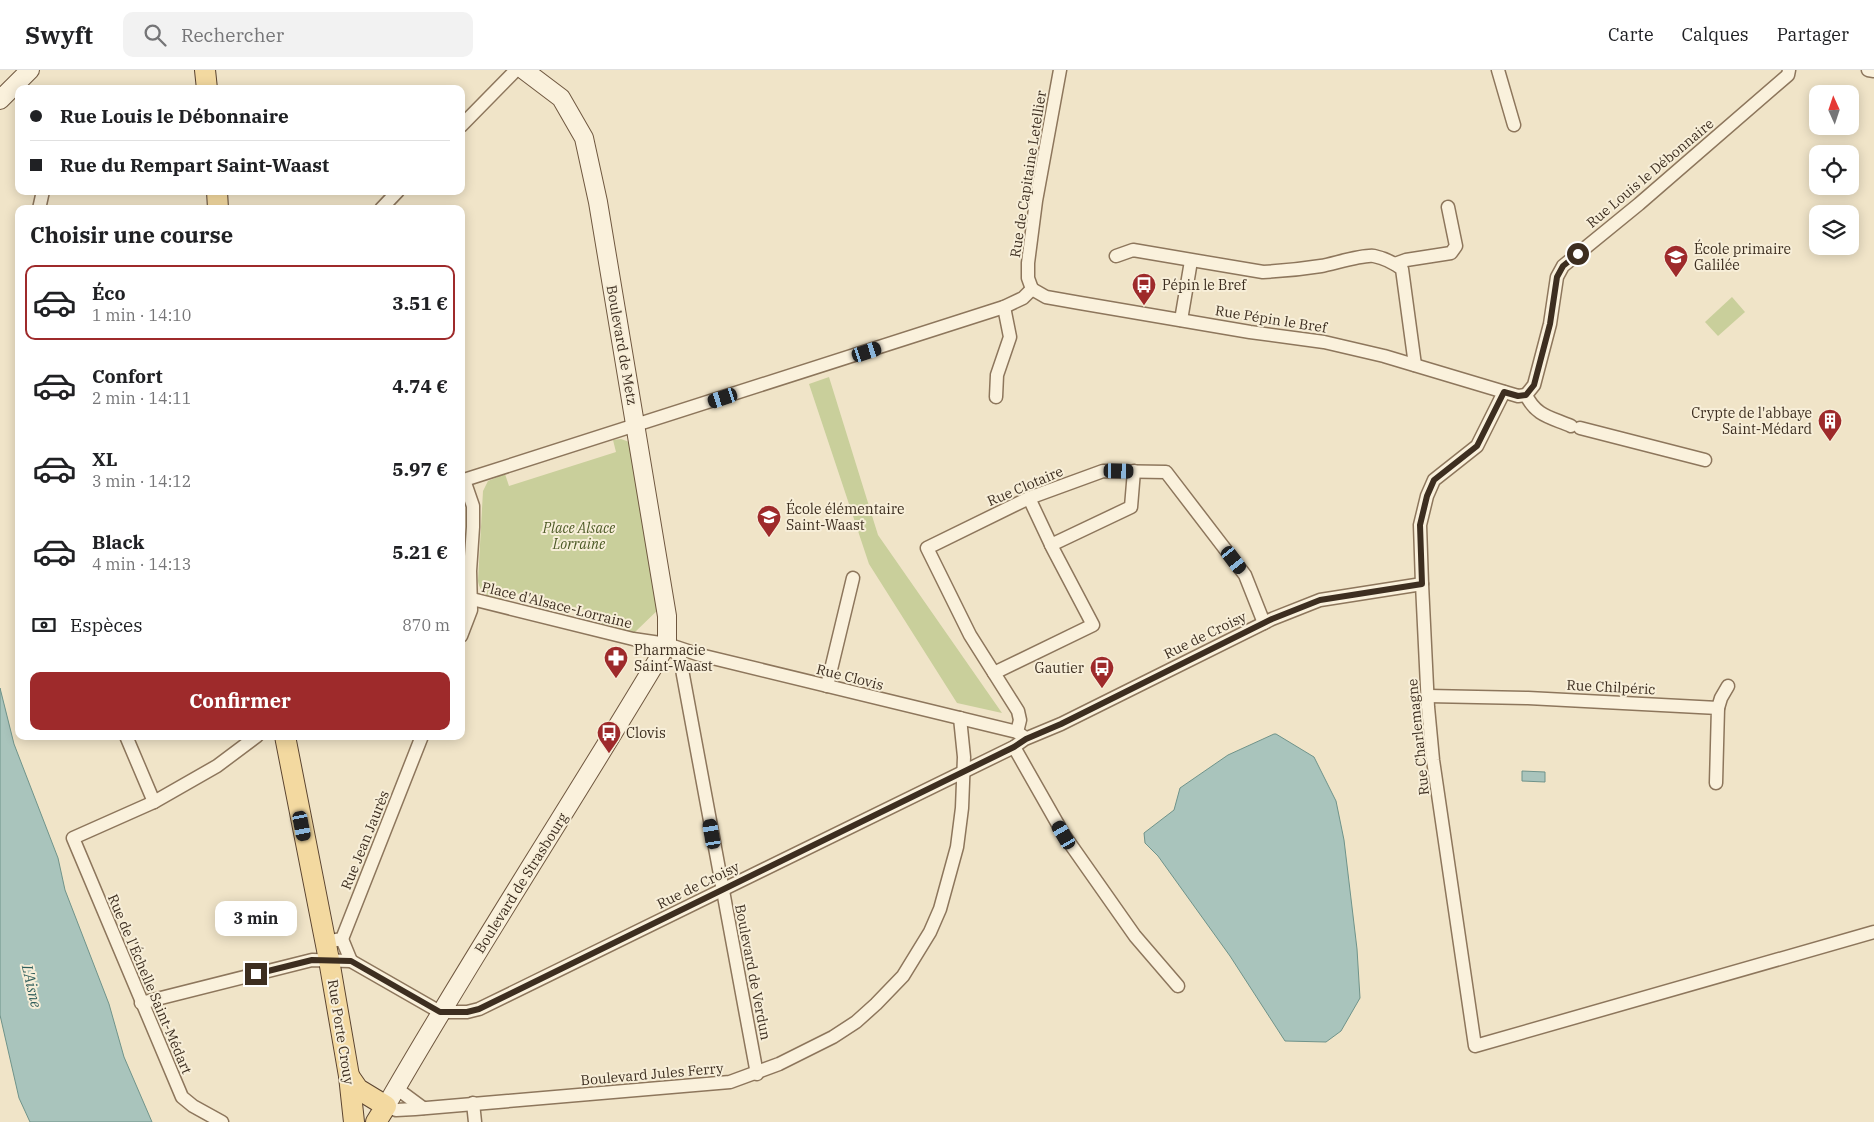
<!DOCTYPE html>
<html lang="fr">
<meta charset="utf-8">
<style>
:root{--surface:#fff;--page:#f2f2f2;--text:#202124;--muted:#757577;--line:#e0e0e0;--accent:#9e2a2b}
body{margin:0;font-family:"IBM Plex Serif",serif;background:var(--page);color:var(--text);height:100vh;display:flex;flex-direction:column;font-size:19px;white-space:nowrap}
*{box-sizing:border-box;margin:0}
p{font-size:16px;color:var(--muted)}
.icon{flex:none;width:28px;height:28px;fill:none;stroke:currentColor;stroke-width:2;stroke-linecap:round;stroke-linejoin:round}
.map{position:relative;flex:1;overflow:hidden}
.sheet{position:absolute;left:15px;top:135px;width:450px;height:535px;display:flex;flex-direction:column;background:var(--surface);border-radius:10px;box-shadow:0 2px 12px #0003}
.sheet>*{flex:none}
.guide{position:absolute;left:15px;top:15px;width:450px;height:110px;border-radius:10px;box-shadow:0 2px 12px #0003;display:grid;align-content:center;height:110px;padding:0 15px;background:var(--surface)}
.needle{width:32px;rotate:357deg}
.fabs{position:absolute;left:1809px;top:15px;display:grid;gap:10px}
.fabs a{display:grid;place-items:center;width:50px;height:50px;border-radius:10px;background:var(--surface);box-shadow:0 2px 12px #0003;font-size:25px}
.end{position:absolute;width:22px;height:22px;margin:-11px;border:6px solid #3d2e20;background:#fff;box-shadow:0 0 0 2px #fff}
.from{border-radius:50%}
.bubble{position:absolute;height:35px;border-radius:10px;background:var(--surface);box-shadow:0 2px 12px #0003;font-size:16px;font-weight:800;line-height:35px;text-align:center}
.car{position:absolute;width:15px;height:30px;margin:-15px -8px;border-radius:6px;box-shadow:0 0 4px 1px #0007;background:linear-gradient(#222 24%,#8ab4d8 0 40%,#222 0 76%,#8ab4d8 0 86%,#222 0)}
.guide b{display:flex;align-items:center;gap:18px;height:48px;font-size:19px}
.guide b+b{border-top:1px solid var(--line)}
.guide i{width:12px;height:12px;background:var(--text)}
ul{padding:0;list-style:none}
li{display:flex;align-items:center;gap:15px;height:75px;margin:0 10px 8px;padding:0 5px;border:2px solid transparent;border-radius:10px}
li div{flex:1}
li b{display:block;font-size:19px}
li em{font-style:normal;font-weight:800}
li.active{border-color:var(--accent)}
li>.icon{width:45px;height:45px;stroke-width:1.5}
h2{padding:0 15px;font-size:22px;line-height:60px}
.pay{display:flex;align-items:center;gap:12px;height:55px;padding:0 15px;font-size:19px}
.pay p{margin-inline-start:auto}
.action{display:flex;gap:10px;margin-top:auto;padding:10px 15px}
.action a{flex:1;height:58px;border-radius:10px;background:var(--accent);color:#fff;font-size:20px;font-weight:800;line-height:58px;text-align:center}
header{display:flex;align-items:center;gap:30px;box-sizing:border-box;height:70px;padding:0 25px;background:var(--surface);border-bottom:1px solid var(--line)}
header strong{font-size:24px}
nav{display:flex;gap:28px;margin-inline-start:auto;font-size:18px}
.search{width:350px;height:45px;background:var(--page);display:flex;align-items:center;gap:12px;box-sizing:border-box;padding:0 18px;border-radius:10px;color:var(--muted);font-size:19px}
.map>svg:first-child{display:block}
.green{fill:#c9cf9b}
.water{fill:#a9c4bc;stroke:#6f938a}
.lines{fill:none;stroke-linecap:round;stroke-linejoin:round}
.minor-casing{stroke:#8d765c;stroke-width:15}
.secondary-casing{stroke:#6f573f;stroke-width:20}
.primary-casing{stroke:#5b4430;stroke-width:22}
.minor{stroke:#faf1dc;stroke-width:12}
.secondary{stroke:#faf1dc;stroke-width:18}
.primary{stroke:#f3d9a0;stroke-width:20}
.route{stroke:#3d2e20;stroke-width:6}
.labels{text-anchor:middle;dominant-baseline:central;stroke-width:4;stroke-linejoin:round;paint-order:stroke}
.street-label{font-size:14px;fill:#3d2e20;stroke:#f7eed8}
.poi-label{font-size:14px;fill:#3d2e20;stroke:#f7eed8;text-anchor:start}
.park-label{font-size:14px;font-style:italic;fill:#4d5a26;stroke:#f7eed8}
.water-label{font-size:15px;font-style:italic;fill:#2f5d5a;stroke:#f7eed8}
</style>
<header>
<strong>Swyft</strong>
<div class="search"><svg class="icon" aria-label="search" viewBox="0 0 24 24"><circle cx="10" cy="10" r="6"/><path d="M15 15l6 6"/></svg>Rechercher</div>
<nav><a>Carte</a><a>Calques</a><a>Partager</a></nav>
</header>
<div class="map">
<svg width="1874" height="1052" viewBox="0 0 1874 1052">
<rect width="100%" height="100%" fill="#f0e4c8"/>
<!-- green -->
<g class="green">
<polygon points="1732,227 1745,242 1718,266 1705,252"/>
<polygon points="829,307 878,465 1002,643 957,633 869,494 809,314"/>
<path d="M 621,369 L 632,373 L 663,535 L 634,563 L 601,555 L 603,544 L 503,520 L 501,531 C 490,527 480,524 478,511 L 483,421 L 488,411 L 505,404 L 509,416 L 616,382 L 613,370 Z"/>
</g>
<!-- water -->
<g class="water">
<polygon points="0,618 14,674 58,788 65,820 109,934 124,987 152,1052 30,1052 19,1028 0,945"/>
<polygon points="1274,664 1276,664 1314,687 1336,731 1344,770 1357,879 1360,928 1341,961 1326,972 1285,971 1230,886 1158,786 1145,773 1144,763 1174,740 1180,718 1228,685"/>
<polygon points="1522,701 1545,702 1545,712 1522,711"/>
</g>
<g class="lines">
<defs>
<g id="minor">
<polyline points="1498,0 1514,55"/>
<polyline points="1868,0 1874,1"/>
<polyline points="461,56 516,0"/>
<polyline points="39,139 43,121"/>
<polyline points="381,139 398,121"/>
<path d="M 1116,186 L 1133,180 L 1263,202 C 1283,201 1302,199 1321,196 C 1333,194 1364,184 1374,186 C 1384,188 1394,193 1402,199 L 1415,295"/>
<polyline points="1395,194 1406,190 1451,183 1456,176 1448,137"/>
<polyline points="1032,219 1046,227 1080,233 1250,262 1324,272 1384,286 1518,326 1526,325"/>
<polyline points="1032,219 1028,208 1028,193 1036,131 1060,0"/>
<polyline points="1181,250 1191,191"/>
<polyline points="1504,322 1477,376 1434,410 1427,426 1420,455 1422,514 1428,637 1433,690 1475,976 1874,862"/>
<polyline points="1526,325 1534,315 1550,254 1557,207 1563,196 1639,134 1788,5 1789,0"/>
<path d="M 1526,325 C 1536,346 1550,347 1571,356"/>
<polyline points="996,327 997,305 1010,267 1004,237"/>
<polyline points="1580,358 1705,390"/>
<polyline points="1051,475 1131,437 1134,401"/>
<polyline points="472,529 633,569 667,574 700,585 1017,662 1024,667"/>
<polyline points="461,566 471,540 470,501 473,457 473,436 464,410 1004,237 1023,228 1032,219"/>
<polyline points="668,576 680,587 683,605 757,1004"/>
<polyline points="994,603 1093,555 1053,479 1029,428"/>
<polyline points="827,616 853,508"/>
<polyline points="1428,626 1528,628 1718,638 1716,713"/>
<polyline points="1718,638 1721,628 1728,616"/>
<polyline points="1017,662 1020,650 1018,641 970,565 927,478 1029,428 1103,401 1166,402 1245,505 1264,553"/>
<polyline points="126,666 154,732"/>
<polyline points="1014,677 1064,765 1135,866 1178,916"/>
<polyline points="342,869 351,891"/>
<polyline points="325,872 342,869 422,666"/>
<polyline points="141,933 312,890 351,891 440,942 467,942 479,939 1014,677 1025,669 1061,654 1272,549 1320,530 1422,514"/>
<polyline points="396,1018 423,1038"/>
<polyline points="473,1033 475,1052"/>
<polyline points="386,1036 396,1040 415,1039 730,1012 779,994 833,967 856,952 876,934 903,906 930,862 940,839 957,777 962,738 964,687 960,648"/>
<polyline points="222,1052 193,1036 182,1027 73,768 154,732 217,696 257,666"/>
</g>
<g id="secondary">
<polyline points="0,30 30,0"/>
<path d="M 386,1036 C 476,879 575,729 667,574 L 667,546 L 598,132 L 584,68 L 561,28 L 524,0"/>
</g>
<g id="primary">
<polyline points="205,0 207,19"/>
<polyline points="217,121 218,139"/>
<polyline points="285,666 329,890 349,1006 354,1052"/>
<polyline points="349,1006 358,1019 386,1036 376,1052"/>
</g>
</defs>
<!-- minor casing -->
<use href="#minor" class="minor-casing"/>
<!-- secondary casing -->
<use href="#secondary" class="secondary-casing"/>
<!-- primary casing -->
<use href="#primary" class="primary-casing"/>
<!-- minor -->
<use href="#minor" class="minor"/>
<!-- secondary -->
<use href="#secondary" class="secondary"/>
<!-- primary -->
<use href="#primary" class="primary"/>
</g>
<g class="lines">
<!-- route -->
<polyline class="route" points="256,904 312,890 351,891 440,942 467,942 479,939 1014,677 1026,669 1061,654 1272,549 1320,530 1422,514 1420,455 1427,426 1434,410 1477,376 1504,322 1518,326 1526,325 1534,315 1550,254 1557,207 1563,196 1578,184"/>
</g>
<!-- icons -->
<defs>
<symbol id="school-pin" viewBox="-11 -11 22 30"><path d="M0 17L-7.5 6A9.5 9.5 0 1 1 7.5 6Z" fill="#9e2a2b" stroke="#f7eed8"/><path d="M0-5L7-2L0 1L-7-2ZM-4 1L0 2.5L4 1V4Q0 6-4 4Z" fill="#fff"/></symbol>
<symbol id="bus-pin" viewBox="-11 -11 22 30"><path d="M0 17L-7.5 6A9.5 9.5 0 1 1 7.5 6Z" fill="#9e2a2b" stroke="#f7eed8"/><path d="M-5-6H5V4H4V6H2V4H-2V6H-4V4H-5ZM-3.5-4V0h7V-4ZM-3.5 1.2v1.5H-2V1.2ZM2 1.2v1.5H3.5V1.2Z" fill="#fff"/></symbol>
<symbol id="building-pin" viewBox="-11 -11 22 30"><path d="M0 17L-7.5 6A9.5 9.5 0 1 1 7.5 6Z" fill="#9e2a2b" stroke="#f7eed8"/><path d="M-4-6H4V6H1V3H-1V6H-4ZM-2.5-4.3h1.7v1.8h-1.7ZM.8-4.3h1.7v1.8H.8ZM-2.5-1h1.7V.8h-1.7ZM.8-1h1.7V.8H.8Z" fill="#fff"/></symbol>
<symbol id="pharmacy-pin" viewBox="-11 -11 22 30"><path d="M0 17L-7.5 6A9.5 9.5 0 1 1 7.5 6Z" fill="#9e2a2b" stroke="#f7eed8"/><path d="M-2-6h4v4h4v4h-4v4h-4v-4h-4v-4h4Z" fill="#fff"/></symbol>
</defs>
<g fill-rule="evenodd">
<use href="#school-pin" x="1662" y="173" width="28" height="38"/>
<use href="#bus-pin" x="1130" y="201" width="28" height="38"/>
<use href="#building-pin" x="1816" y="337" width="28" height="38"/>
<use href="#school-pin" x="755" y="433" width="28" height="38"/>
<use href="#pharmacy-pin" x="602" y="574" width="28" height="38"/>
<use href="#bus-pin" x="1088" y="584" width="28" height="38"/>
<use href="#bus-pin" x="595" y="649" width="28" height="38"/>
</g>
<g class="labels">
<!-- street labels -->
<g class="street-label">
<text transform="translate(1650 103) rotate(-40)">Rue Louis le Débonnaire</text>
<text transform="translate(1028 104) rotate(-81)">Rue de Capitaine Letellier</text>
<text transform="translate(1271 249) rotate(9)">Rue Pépin le Bref</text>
<text transform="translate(622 275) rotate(80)">Boulevard de Metz</text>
<text transform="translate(1025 416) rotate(-23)">Rue Clotaire</text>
<text transform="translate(557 535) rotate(14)">Place d'Alsace-Lorraine</text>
<text transform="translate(1205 565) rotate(-26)">Rue de Croisy</text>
<text transform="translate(850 607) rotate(14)">Rue Clovis</text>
<text transform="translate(1611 617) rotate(3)">Rue Chilpéric</text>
<text transform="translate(1418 667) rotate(-96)">Rue Charlemagne</text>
<text transform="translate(365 770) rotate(-68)">Rue Jean Jaurès</text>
<text transform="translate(521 813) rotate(-58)">Boulevard de Strasbourg</text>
<text transform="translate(698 815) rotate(-26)">Rue de Croisy</text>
<text transform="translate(753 902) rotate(79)">Boulevard de Verdun</text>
<text transform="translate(150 914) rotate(67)">Rue de l'Échelle Saint-Médart</text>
<text transform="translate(341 962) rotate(81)">Rue Porte Crouy</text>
<text transform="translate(652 1004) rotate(-5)">Boulevard Jules Ferry</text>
</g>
<!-- poi labels -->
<g class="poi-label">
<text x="1694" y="179">École primaire<tspan x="1694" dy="16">Galilée</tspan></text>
<text x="1162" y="215">Pépin le Bref</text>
<text x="1812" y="343" text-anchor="end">Crypte de l'abbaye<tspan x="1812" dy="16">Saint-Médard</tspan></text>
<text x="786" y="439">École élémentaire<tspan x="786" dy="16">Saint-Waast</tspan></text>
<text x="634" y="580">Pharmacie<tspan x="634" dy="16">Saint-Waast</tspan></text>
<text x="1084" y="598" text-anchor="end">Gautier</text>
<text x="626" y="663">Clovis</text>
</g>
<!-- park labels -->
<g class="park-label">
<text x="579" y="458">Place Alsace<tspan x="579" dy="16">Lorraine</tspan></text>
</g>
<!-- water labels -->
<g class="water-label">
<text transform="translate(32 916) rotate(77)">L'Aisne</text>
</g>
</g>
</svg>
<div class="fabs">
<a><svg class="needle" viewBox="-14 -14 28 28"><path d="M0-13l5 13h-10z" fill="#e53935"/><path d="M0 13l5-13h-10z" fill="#757577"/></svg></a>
<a><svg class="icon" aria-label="locate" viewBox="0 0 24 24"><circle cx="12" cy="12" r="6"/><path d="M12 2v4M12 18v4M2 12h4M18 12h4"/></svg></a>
<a><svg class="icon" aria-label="layers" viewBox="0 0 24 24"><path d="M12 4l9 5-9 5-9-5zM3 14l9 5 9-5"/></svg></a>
</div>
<i class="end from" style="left:1578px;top:184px"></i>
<i class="end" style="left:256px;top:904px"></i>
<div class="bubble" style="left:215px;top:831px;width:82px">3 min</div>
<i class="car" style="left:867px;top:282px;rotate:72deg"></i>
<i class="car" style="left:723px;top:328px;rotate:252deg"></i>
<i class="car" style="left:1119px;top:401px;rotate:91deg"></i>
<i class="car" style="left:1234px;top:490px;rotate:143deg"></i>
<i class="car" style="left:302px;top:756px;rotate:169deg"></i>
<i class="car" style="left:712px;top:764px;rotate:350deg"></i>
<i class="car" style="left:1064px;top:765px;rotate:330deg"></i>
<div class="guide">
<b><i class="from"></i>Rue Louis le Débonnaire</b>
<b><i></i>Rue du Rempart Saint-Waast</b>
</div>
<section class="sheet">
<h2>Choisir une course</h2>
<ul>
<li class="active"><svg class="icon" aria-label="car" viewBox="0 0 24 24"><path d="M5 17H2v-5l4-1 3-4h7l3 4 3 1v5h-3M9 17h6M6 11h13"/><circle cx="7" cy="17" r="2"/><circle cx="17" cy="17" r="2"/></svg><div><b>Éco</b><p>1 min · 14:10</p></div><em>3.51 €</em></li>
<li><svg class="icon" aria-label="car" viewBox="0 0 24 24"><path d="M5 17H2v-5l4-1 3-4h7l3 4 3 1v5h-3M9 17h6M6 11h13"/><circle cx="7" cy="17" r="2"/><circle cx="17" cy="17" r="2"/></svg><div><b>Confort</b><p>2 min · 14:11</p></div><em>4.74 €</em></li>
<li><svg class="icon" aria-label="car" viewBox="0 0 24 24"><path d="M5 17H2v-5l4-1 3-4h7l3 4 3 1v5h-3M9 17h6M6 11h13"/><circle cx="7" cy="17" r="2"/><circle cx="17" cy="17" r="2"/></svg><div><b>XL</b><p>3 min · 14:12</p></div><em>5.97 €</em></li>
<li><svg class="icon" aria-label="car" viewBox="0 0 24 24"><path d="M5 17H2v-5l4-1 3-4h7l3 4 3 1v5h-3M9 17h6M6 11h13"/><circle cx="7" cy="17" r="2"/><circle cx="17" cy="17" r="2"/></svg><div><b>Black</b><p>4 min · 14:13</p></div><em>5.21 €</em></li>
</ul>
<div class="pay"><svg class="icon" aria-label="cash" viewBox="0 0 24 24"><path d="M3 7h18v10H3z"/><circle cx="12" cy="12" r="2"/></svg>Espèces<p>870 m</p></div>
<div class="action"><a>Confirmer</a></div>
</section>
</div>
